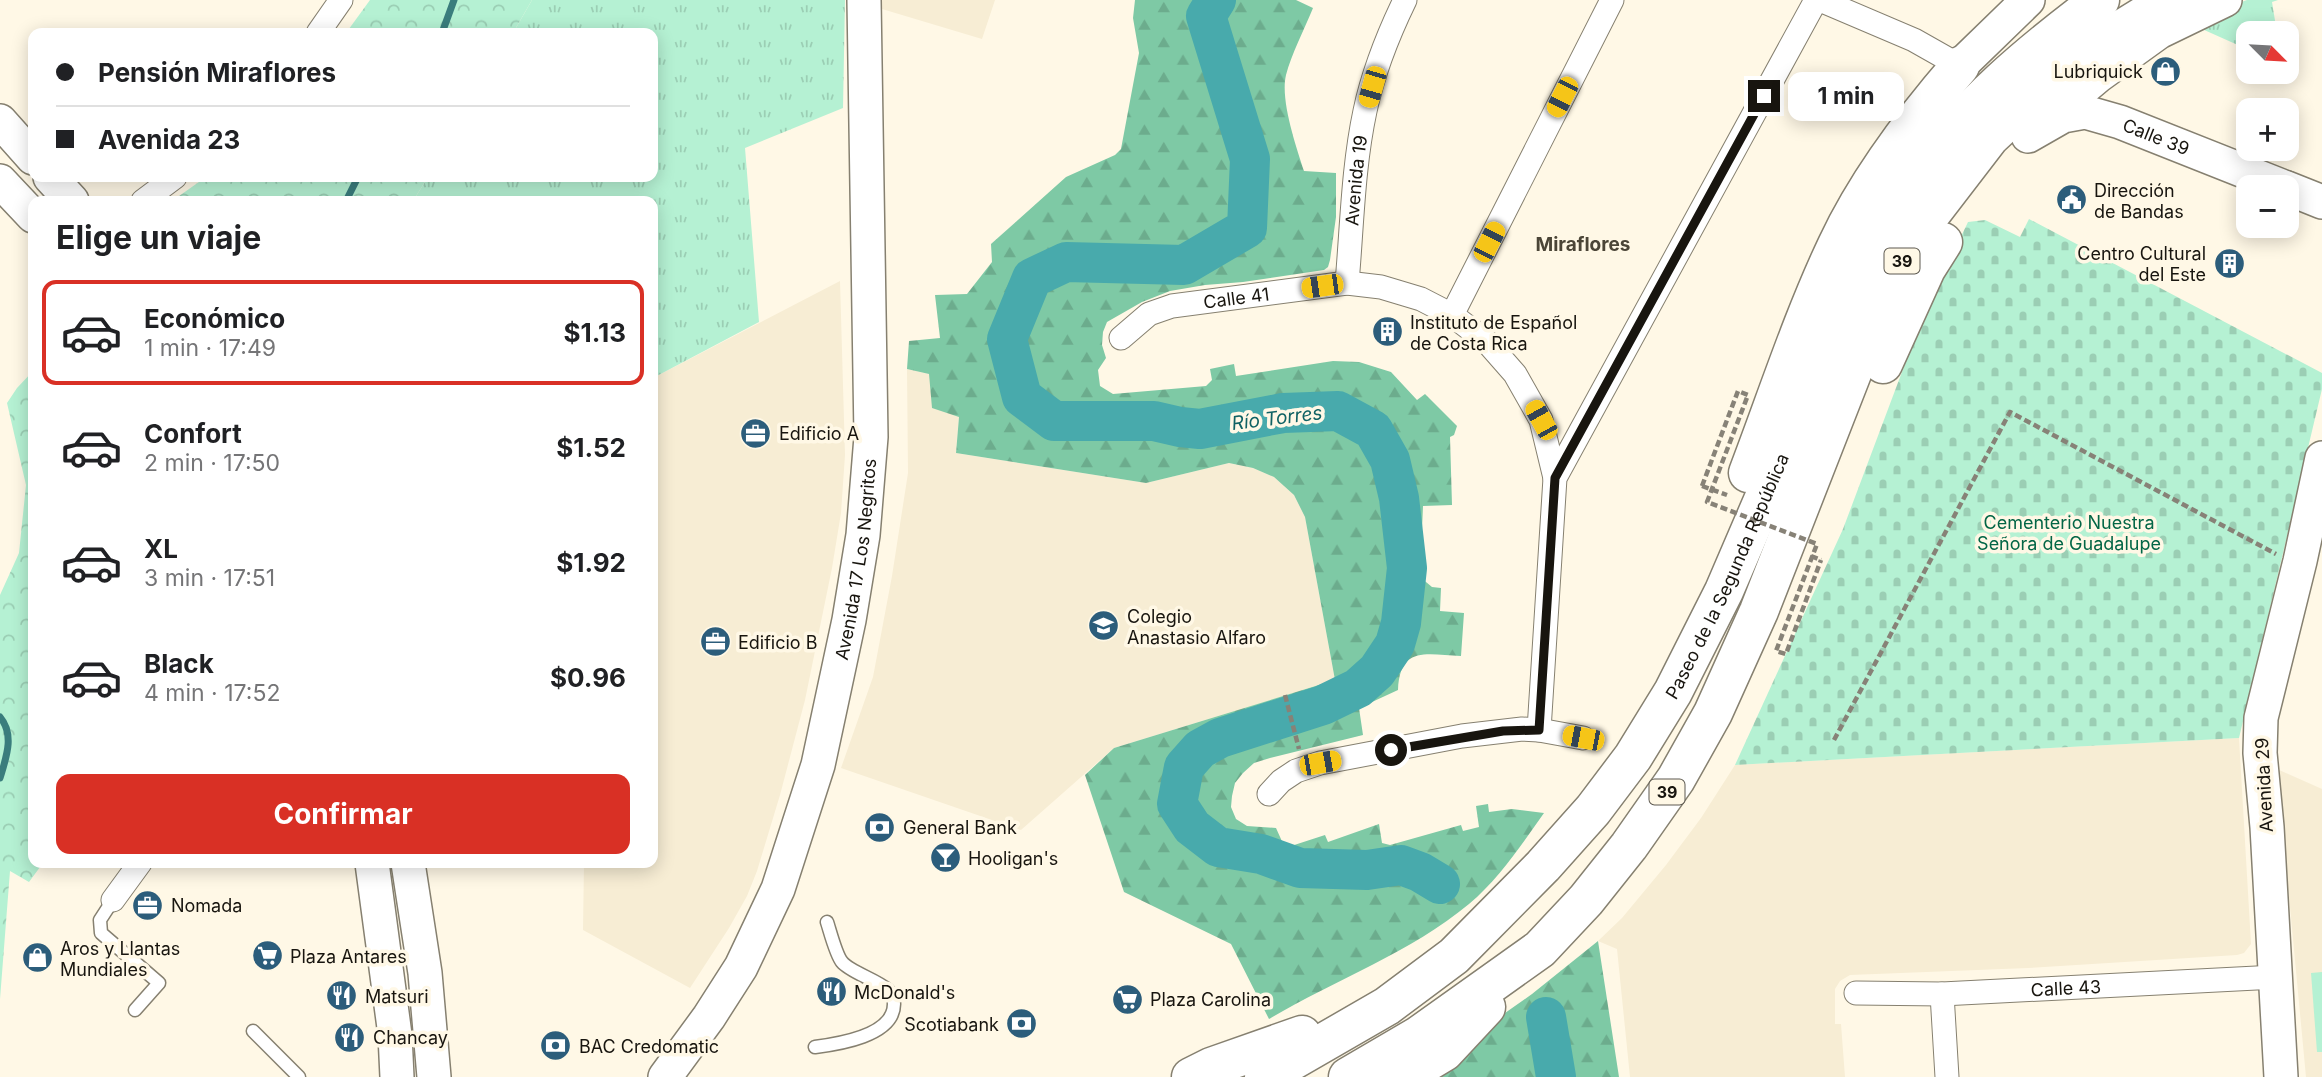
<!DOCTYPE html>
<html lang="es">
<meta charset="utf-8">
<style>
:root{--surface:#fff;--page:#f2f2f2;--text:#202124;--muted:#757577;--line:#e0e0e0;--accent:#d93025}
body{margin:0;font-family:Inter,sans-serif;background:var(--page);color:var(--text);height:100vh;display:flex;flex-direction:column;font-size:26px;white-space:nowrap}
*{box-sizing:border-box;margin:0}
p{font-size:23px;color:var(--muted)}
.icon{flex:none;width:38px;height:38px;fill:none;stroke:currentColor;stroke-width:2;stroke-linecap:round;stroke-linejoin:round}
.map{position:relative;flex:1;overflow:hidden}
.panel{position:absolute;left:28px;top:196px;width:630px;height:672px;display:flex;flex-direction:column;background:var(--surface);border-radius:14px;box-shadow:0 4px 18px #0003}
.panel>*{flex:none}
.hud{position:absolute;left:28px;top:28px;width:630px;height:154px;border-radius:14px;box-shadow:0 4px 18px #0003;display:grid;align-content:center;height:154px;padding:0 28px;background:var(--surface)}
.needle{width:46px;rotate:114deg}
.controls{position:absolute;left:2236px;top:21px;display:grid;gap:14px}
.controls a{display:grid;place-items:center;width:63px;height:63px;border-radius:14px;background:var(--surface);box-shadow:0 4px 18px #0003;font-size:35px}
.end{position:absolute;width:32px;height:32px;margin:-16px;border:9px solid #18150f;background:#fff;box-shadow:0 0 0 4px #fff}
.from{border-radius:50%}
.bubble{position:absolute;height:49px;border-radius:14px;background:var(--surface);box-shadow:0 4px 18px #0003;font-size:23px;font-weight:700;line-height:49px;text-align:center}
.car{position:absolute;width:21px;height:42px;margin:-21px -10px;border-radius:9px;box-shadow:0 0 5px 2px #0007;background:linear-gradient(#f5c518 24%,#345 0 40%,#f5c518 0 76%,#345 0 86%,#f5c518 0)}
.hud b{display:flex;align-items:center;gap:24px;height:66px;font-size:26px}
.hud b+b{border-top:2px solid var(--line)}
.hud i{width:18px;height:18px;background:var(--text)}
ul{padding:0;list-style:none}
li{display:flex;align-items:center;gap:21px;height:105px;margin:0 14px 10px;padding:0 14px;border:4px solid transparent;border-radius:14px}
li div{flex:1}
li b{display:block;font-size:26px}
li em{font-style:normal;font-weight:700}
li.selected{border-color:var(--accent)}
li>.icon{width:63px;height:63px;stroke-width:1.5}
h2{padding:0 28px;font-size:32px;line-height:84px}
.cta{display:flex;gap:14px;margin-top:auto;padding:14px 28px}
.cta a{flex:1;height:80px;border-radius:14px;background:var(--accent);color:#fff;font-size:28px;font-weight:700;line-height:80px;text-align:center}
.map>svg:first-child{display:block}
.built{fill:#f7edd4}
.grass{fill:url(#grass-tufts)}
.forest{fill:url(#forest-firs)}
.cemetery{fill:url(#cemetery-stones)}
.park{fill:url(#park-crowns)}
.garden{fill:#b5f1d3}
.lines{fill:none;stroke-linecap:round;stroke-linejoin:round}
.stream{stroke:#3a7d7d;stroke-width:7}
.river{stroke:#48aaac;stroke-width:40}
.lane-casing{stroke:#868070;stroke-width:15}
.street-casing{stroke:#868070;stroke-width:25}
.secondary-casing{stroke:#868070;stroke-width:36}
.highway-casing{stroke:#868070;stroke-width:41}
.path{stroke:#878277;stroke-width:4.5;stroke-dasharray:7 3.5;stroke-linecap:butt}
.lane{stroke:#fff;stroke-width:12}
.street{stroke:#fff;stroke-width:23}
.secondary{stroke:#fff;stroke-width:33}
.highway{stroke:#fff;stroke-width:38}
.path-bridge{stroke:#878277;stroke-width:4.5;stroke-dasharray:7 3.5;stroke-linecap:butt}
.route{stroke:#18150f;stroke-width:9}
.labels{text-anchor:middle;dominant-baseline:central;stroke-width:7;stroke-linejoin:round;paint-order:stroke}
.shield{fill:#fff8e6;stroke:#5d5950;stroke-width:2}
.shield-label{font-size:16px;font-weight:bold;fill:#18150f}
.poi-label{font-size:18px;fill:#18150f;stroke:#fff8e6;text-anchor:start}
.street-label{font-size:18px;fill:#18150f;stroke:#fff8e6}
.park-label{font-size:18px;fill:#036646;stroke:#fff8e6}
.neighbourhood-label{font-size:19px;font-weight:bold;fill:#4b4537;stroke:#fff8e6}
.water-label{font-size:19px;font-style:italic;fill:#106264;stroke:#fff8e6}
</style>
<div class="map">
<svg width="2322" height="1077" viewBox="0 0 2322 1077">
<defs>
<pattern id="grass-tufts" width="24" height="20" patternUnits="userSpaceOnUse" patternTransform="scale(1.75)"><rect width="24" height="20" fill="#b5f1d3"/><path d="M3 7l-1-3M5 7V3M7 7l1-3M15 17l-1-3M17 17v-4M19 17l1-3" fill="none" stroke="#9bceb4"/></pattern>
<pattern id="forest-firs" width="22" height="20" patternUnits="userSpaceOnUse" patternTransform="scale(1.75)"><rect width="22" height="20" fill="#7ec9a5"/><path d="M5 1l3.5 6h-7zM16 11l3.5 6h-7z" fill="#6cac8d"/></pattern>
<pattern id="cemetery-stones" width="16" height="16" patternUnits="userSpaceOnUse" patternTransform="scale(1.75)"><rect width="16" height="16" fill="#b5f1d3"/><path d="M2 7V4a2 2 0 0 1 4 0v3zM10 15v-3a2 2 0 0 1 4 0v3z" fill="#9bceb4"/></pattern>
<pattern id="park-crowns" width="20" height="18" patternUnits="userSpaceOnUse" patternTransform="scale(1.75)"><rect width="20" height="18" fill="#b5f1d3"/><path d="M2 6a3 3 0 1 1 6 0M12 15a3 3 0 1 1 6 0" fill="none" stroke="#9bceb4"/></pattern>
</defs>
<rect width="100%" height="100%" fill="#fff8e6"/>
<!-- built -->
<g class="built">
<polygon points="882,0 995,0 982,39 882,9"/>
<polygon points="840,281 845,455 841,513 832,568 805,700 780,795 757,871 747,896 729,928 690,988 583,930 584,863 653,863 653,378"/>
<polygon points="907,369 929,374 959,417 956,453 1146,483 1229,463 1253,468 1274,477 1294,495 1305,517 1335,680 1114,748 1021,830 841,768 873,677 892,576 908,473"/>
<polygon points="2239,738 2251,944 2244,953 2237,955 2028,968 1850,975 1840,981 1835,989 1835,1024 1841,1024 1845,1077 1630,1077 1617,949 1598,941 1622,918 1666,865 1701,818 1735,765"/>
<polygon points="2277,769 2322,789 2322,1077 2306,1077"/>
</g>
<!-- grass -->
<g class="grass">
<polygon points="532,0 845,0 843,108 745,148 759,322 653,378 653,201 413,201 428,177 653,177 653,33 513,33"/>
<polygon points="2247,0 2278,0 2272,2 2277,33 2249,33 2249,50 2202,29 2197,18"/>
</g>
<!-- forest -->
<g class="forest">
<path d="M 1135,0 L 1296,0 L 1313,8 C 1305,28 1291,55 1286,75 C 1280,100 1296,146 1304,171 L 1336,173 L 1336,217 L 1330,260 L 1328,267 L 1324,270 L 1243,282 L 1205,285 L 1170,291 L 1142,302 L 1107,322 L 1103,332 L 1102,345 L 1106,358 L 1098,370 L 1100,386 L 1113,394 L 1206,386 L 1212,380 L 1210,369 L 1234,364 L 1236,376 L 1333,361 L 1359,362 L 1391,372 L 1417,400 L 1425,394 L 1457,426 L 1454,435 L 1450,437 L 1452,505 L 1423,506 L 1420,577 L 1432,587 L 1441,588 L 1440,611 L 1464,613 L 1461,656 C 1427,655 1400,645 1398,690 L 1359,708 L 1363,735 L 1270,758 L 1254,763 L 1243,773 L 1235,783 L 1232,796 L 1231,807 L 1236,819 L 1247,826 L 1276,828 L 1285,848 L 1325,835 L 1328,842 L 1379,824 L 1382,843 L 1390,845 L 1461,825 L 1463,831 L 1479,827 L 1476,806 L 1488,804 L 1489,812 L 1512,809 L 1544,813 C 1522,844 1499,879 1469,904 C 1410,953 1335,980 1269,1019 L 1231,944 L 1124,892 L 1085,775 L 1114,748 L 1335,680 L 1305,517 L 1294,495 L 1274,477 L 1253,468 L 1229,463 L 1146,483 L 956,453 L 959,417 L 932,408 L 929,374 L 907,369 L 909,341 L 940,338 L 935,295 L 967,294 L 992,262 L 991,244 L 1066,177 L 1115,155 L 1121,149 L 1139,53 L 1133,18 Z"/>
<polygon points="1598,941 1619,1077 1414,1077 1532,994"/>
</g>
<!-- cemetery -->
<polygon class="cemetery" points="2029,219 2322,373 2322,389 2239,738 1735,765 1843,529 1923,316 1968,222 1985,220 2020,237"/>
<!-- park -->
<g class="park">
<polygon points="370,0 532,0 513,33 346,33"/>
<polygon points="206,177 428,177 413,201 172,201"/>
<polygon points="33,371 33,863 43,863 29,882 10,871 0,999 0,595 19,553 26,485 7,403 17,388"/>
</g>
<!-- garden -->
<polygon class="garden" points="2322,972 2322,1052 2317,1052 2311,973"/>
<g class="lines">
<!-- stream -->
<g class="stream">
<polyline points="442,33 454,0"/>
<polyline points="346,201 358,177"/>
<path d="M 0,717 C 15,735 6,758 0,778"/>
</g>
<!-- river -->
<g class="river">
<polyline points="1216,0 1206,16 1250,159 1247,228 1184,265 1066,262 1032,278 1007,339 1022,397 1054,421 1154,421 1180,427 1200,429 1283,413 1338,411 1373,430 1390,460 1399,498 1407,568 1401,623 1395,644 1377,671 1358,688 1323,705 1220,738 1200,749 1184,767 1177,804 1192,827 1218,847 1261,854 1300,868 1367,870 1401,865 1420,872 1440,884"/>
<polyline points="1546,1017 1556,1077"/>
</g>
<defs>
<g id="lane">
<polyline points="113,900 100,920 101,933 159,983 135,1010"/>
<polyline points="253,1031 299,1077"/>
<path d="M 815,1047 C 838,1044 894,1036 894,1004 C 894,999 892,994 888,990 C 877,980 850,972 842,962 C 836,955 830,931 827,922"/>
</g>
<g id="street">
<polyline points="1820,0 1914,40 1960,66"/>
<polyline points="318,33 341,0"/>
<polyline points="143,201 175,177"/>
<path id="s1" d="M 1347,283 C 1352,226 1353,167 1365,111 C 1373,73 1388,35 1405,0"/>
<polyline points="1452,315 1612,0"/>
<path id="s2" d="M 1121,338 L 1149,314 L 1172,306 L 1347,283 L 1381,287 L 1421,299 L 1452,315 L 1486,341 L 1515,374 L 1541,420 L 1555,478"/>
<polyline points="1539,730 1555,478 1816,0"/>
<polyline points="1269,794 1281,781 1296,771 1320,763 1462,736 1522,729 1539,730 1583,738"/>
<polyline points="113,900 140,863"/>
<path id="s3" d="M 1856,993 L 1942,994 L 2276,977"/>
<polyline points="1942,994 1947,1077"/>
</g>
<g id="secondary">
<polyline points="1960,66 2028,0"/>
<polyline points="2048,118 2098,76 2159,32 2225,0"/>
<polyline points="0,121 33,158"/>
<path id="s4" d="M 2028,136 L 2063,116 L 2085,112 L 2120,122 L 2284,187"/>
<polyline points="50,177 72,201"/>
<polyline points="0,181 33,216"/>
<polyline points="2287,188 2322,202"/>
<polyline points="372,863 395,1035 397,1077"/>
<polyline points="408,863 425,973 434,1077"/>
<path id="s5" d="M 665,1077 L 709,1017 L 741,967 L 778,889 L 818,765 L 849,620 L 863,535 L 871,437 L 864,0"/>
<polyline points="2281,1077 2267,827 2260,753 2261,718 2300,561 2322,458"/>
</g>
<g id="highway">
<polyline points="1883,364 1926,269 1943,242"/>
<path d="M 1748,473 C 1777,397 1802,319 1837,245 C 1867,181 1914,119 1960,66"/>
<polyline points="1191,1077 1211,1067 1302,1035"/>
<path id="s6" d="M 1264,1077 L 1387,1006 L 1454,956 L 1543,866 L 1593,810 L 1633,757 L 1673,692 L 1724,591 L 1854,289 C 1873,251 1892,212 1916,177 C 1965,106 2032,51 2100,0"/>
<polyline points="1348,1077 1418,1036 1540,949 1586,900 1629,846 1676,779 1713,713 1759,611 1865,340 1891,280 1927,219 1990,137 2036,94 2098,44 2169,0"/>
<polyline points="1402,1077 1444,1052 1486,1007"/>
</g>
</defs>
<!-- lane casing -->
<use href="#lane" class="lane-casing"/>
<!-- street casing -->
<use href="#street" class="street-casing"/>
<!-- secondary casing -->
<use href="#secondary" class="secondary-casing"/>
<!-- highway casing -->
<use href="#highway" class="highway-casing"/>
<!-- path -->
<g class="path">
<polyline points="1702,486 1727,495"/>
<polyline points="1811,556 1821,560"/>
<polyline points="1285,695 1299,749"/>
<polyline points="1834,740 2010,412 2276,554"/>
</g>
<!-- lane -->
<use href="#lane" class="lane"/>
<!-- street -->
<use href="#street" class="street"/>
<!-- secondary -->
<use href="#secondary" class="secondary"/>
<!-- highway -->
<use href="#highway" class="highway"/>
<!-- path-bridge -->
<polyline class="path-bridge" points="1702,486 1738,391 1748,395 1707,502 1817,544 1776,651 1786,654 1821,560"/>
</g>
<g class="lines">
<!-- route -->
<polyline class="route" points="1391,750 1503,731 1539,730 1555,478 1764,96"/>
</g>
<!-- icons -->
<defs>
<symbol id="shop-disc" viewBox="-11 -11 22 22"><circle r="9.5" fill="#2c5d7b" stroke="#fff8e6"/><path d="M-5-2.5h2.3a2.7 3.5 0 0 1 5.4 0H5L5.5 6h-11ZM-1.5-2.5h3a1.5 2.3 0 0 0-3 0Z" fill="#fff"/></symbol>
<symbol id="civic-disc" viewBox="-11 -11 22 22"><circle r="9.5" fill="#2c5d7b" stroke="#fff8e6"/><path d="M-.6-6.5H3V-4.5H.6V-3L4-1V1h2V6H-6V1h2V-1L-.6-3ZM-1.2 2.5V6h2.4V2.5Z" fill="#fff"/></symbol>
<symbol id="building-disc" viewBox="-11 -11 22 22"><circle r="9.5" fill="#2c5d7b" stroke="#fff8e6"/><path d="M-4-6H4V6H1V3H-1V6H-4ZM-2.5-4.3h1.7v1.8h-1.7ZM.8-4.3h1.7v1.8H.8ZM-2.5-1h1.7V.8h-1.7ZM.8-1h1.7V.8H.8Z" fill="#fff"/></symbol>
<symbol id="office-disc" viewBox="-11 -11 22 22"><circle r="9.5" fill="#2c5d7b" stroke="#fff8e6"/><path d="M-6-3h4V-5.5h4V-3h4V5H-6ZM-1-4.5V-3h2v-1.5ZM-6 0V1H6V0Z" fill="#fff"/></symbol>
<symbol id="school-disc" viewBox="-11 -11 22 22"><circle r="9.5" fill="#2c5d7b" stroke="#fff8e6"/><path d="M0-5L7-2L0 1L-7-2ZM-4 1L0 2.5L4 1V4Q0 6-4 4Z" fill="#fff"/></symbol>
<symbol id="bank-disc" viewBox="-11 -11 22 22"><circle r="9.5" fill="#2c5d7b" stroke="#fff8e6"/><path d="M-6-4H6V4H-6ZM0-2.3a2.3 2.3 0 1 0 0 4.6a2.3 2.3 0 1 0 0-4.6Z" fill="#fff"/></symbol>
<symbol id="bar-disc" viewBox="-11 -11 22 22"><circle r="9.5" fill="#2c5d7b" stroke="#fff8e6"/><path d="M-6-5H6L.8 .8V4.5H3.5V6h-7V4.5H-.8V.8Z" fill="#fff"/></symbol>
<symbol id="supermarket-disc" viewBox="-11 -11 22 22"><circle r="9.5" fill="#2c5d7b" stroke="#fff8e6"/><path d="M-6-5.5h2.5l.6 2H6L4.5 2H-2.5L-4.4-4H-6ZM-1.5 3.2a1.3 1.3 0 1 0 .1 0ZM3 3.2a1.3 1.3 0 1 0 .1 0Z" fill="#fff"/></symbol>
<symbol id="restaurant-disc" viewBox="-11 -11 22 22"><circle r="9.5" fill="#2c5d7b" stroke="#fff8e6"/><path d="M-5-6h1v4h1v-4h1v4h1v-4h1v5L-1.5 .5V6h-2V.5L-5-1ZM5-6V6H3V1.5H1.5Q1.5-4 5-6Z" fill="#fff"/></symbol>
</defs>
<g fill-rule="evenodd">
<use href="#shop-disc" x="2148" y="54" width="35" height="35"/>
<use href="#civic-disc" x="2054" y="182" width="35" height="35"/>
<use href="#building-disc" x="2212" y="246" width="35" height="35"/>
<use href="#building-disc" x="1370" y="314" width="35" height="35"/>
<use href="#office-disc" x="738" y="416" width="35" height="35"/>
<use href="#school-disc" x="1086" y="608" width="35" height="35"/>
<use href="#office-disc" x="698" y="624" width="35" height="35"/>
<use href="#bank-disc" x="862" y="810" width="35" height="35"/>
<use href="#bar-disc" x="928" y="840" width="35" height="35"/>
<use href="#office-disc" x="130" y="888" width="35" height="35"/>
<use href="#supermarket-disc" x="250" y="938" width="35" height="35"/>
<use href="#shop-disc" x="20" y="940" width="35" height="35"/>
<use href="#restaurant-disc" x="814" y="974" width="35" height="35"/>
<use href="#restaurant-disc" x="324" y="978" width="35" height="35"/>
<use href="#supermarket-disc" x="1110" y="982" width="35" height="35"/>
<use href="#bank-disc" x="1004" y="1006" width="35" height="35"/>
<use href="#restaurant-disc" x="332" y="1020" width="35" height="35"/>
<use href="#bank-disc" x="538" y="1028" width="35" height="35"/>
</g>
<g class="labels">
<!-- shield labels -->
<g class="shield">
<rect x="1884.5" y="248.5" width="35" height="25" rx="5"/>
<rect x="1649.5" y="779.5" width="35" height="25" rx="5"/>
</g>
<g class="shield-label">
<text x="1902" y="261">39</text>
<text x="1667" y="792">39</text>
</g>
<!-- poi labels -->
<g class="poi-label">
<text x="2143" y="71" text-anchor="end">Lubriquick</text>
<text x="2094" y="190">Dirección<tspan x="2094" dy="21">de Bandas</tspan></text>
<text x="2206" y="253" text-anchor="end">Centro Cultural<tspan x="2206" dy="21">del Este</tspan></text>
<text x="1410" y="322">Instituto de Español<tspan x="1410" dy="21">de Costa Rica</tspan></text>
<text x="779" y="433">Edificio A</text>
<text x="1127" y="616">Colegio<tspan x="1127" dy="21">Anastasio Alfaro</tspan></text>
<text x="738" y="642">Edificio B</text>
<text x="903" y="827">General Bank</text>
<text x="968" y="858">Hooligan's</text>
<text x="171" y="905">Nomada</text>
<text x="60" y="948">Aros y Llantas<tspan x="60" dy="21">Mundiales</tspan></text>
<text x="290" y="956">Plaza Antares</text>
<text x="854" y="992">McDonald's</text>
<text x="365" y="996">Matsuri</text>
<text x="1150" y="999">Plaza Carolina</text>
<text x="999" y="1024" text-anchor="end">Scotiabank</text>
<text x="373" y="1037">Chancay</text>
<text x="579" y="1046">BAC Credomatic</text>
</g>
<!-- street labels -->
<g class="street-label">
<text stroke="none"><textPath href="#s4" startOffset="138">Calle 39</textPath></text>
<text stroke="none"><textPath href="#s1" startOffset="103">Avenida 19</textPath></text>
<text stroke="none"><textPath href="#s2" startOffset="126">Calle 41</textPath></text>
<text stroke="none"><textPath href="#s5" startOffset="560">Avenida 17 Los Negritos</textPath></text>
<text stroke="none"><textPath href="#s6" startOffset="698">Paseo de la Segunda República</textPath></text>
<text transform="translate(2264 785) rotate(-93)">Avenida 29</text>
<text stroke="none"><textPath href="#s3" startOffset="210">Calle 43</textPath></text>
</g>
<!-- park labels -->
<g class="park-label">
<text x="2069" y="522">Cementerio Nuestra<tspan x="2069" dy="21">Señora de Guadalupe</tspan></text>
</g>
<!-- neighbourhood labels -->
<g class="neighbourhood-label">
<text x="1583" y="244">Miraflores</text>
</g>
<!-- water labels -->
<g class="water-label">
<text transform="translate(1277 418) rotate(-7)">Río Torres</text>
</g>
</g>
</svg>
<div class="controls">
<a><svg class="needle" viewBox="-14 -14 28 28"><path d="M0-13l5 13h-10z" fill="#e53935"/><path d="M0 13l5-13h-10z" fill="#757577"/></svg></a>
<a>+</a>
<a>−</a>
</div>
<i class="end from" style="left:1391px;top:750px"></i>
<i class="end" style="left:1764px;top:96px"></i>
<div class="bubble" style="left:1788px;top:72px;width:116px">1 min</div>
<i class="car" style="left:1372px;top:87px;rotate:196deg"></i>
<i class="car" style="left:1562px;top:97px;rotate:207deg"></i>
<i class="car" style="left:1489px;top:242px;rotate:27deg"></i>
<i class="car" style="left:1322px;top:286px;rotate:262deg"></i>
<i class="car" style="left:1541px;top:420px;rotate:331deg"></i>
<i class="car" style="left:1583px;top:738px;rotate:281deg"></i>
<i class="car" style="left:1320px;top:763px;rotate:80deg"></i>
<div class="hud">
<b><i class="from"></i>Pensión Miraflores</b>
<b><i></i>Avenida 23</b>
</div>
<section class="panel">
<h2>Elige un viaje</h2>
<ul>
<li class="selected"><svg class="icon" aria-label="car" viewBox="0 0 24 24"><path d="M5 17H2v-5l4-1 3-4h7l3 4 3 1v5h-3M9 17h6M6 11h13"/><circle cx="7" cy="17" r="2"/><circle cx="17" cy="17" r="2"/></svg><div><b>Económico</b><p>1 min · 17:49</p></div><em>$1.13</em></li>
<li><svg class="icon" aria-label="car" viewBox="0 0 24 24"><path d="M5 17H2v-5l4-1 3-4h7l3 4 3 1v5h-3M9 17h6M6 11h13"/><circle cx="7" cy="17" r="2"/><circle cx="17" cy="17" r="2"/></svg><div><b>Confort</b><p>2 min · 17:50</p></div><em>$1.52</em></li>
<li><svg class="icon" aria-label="car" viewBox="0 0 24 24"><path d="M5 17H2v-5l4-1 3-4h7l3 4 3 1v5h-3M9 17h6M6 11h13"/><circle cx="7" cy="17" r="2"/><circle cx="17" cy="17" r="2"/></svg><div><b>XL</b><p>3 min · 17:51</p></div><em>$1.92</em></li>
<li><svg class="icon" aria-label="car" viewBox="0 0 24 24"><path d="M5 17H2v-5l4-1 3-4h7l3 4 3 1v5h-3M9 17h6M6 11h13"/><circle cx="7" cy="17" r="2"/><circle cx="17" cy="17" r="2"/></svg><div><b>Black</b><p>4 min · 17:52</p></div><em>$0.96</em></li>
</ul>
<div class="cta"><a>Confirmar</a></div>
</section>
</div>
